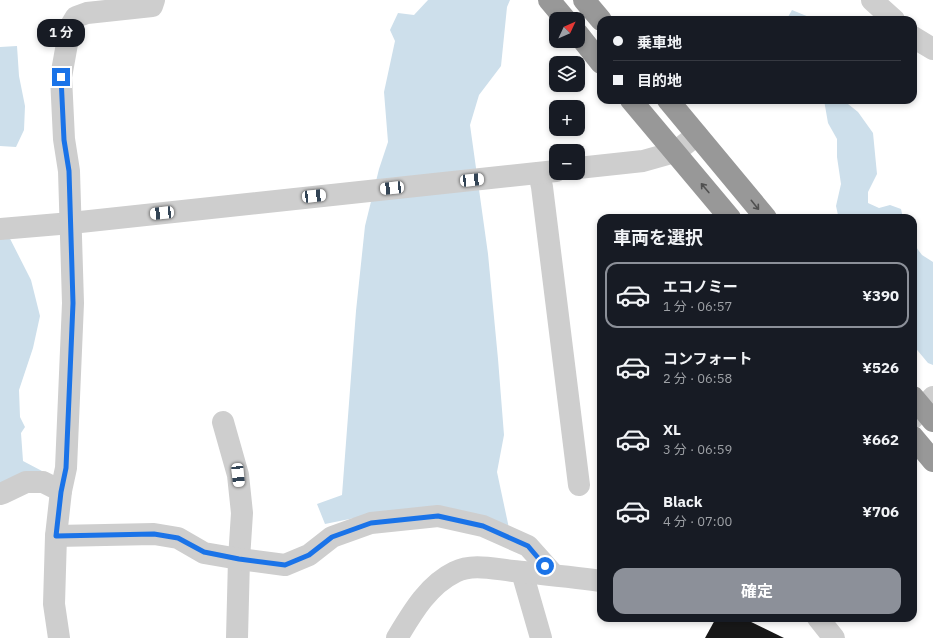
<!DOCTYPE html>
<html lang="ja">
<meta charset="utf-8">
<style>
:root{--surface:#171b24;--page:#20242c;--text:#f1f3f6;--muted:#9ea1a6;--line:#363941;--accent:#8c9099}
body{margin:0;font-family:"IBM Plex Sans","Noto Sans JP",sans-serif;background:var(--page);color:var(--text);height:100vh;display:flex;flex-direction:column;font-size:15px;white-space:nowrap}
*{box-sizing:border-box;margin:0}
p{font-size:13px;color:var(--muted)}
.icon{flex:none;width:22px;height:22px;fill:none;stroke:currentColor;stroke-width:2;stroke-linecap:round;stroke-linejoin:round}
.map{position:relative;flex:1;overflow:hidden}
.details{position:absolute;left:597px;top:214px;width:320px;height:408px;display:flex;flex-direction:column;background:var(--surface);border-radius:12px;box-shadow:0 2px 6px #0003}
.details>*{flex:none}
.guide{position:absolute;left:597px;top:16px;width:320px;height:88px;border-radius:12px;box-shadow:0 2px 6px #0003;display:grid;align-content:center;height:88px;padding:0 16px;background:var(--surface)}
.needle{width:26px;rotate:46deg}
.tools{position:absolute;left:549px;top:12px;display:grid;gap:8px}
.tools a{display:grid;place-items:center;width:36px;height:36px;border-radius:8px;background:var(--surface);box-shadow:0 2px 6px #0003;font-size:20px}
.end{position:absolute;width:18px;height:18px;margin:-9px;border:5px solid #1a73e8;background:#fff;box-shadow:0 0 0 2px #fff}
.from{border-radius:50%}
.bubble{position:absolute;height:28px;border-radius:12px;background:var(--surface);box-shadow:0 2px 6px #0003;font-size:13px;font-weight:700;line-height:28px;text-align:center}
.car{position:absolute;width:12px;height:24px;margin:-12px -6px;border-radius:5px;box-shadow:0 0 3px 1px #0007;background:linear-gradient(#fff 24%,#345 0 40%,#fff 0 76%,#345 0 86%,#fff 0)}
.guide b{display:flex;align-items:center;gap:14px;height:38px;font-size:15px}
.guide b+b{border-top:1px solid var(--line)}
.guide i{width:10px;height:10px;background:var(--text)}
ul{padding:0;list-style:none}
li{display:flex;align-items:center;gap:12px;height:66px;margin:0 8px 6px;padding:0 8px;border:2px solid transparent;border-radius:12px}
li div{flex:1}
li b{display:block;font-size:15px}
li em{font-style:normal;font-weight:700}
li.selected{border-color:var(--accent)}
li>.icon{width:36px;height:36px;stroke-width:1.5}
h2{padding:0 16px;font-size:18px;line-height:48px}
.button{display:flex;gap:8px;margin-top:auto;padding:8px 16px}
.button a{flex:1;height:46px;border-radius:12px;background:var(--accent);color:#fff;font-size:16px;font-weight:700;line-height:46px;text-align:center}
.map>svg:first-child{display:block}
.water{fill:#cddfeb}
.building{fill:#181818}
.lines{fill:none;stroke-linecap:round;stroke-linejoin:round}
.minor{stroke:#cecece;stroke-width:22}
.highway{stroke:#989898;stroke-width:22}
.oneway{stroke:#505050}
.route{stroke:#1a73e8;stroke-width:5}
</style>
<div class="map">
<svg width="933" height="638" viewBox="0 0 933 638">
<rect width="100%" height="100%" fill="#fff"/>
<!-- water -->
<g class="water">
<polygon points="428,0 510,0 507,7 501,66 479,95 470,125 488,254 498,359 504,435 497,472 510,533 384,512 325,524 317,504 342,495 356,311 365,226 379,169 388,142 384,92 395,41 390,30 398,13 414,15"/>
<polygon points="792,10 809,17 813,20 789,20 788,17"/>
<polygon points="17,46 19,76 25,106 24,130 16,147 0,146 0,47"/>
<polygon points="824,100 836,100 848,104 858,112 873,133 877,174 868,192 868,203 879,208 890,205 901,209 903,218 840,218 838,215 836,206 841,184 837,157 837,139 828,123"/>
<polygon points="0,219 31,280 40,316 33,348 19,390 20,417 25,427 21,433 23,461 42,471 0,485"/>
<polygon points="913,243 922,255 933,262 933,365 928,363 913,345"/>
</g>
<!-- building -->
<polygon class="building" points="716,618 743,618 784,638 705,638"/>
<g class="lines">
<!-- minor -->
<g class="minor">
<polyline points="872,0 894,20"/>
<polyline points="913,37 933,49"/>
<polyline points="578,168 643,161 675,152 697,135"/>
<polyline points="539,173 542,187 579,485"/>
<polyline points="0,229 71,223 556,171"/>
<polyline points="913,418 933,397"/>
<polyline points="223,422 238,475 242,513 239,559 237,638"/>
<polyline points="0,494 3,493 26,482 43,482 61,491"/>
<polyline points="56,536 154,534 178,538 204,553 239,559 285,565 309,555 332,537 371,523 438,516 483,526 528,546 554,575"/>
<polyline points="522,572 541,638"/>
<polyline points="818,618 834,638"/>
<polyline points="59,638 54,604 56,536 61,491 66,468 73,303 69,171 64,139 61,77 70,27 76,17 87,13 152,6 154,0"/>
<path d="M 397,638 C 412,613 428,585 455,572 C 472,563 494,569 513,571 C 542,574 572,577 601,581"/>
</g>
<!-- highway -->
<g class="highway">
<polyline points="549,0 565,19"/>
<polyline points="584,0 601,20"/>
<polyline points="578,34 601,63"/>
<polyline points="631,100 730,218"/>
<polyline points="668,100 766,218"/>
<polyline points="913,397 933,421"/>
<polyline points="913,437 933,461"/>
</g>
</g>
<!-- one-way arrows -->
<defs><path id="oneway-shaft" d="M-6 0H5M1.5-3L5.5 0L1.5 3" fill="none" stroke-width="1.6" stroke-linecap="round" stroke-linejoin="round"/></defs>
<g class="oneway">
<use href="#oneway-shaft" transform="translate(705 188) rotate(-130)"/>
<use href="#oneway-shaft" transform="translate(755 205) rotate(51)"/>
</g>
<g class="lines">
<!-- route -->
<polyline class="route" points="61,77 64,140 69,171 73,303 66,468 61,492 56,536 154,534 178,538 204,552 239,559 285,565 309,555 332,537 371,523 438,516 483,526 528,546 545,566"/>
</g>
</svg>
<div class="tools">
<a><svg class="needle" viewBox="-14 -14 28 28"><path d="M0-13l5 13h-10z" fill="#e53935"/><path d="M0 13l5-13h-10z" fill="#9ea1a6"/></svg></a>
<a><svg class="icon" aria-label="layers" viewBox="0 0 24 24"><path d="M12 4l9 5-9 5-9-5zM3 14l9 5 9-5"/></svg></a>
<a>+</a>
<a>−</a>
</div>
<i class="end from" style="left:545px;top:566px"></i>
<i class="end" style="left:61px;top:77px"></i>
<div class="bubble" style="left:37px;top:19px;width:48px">1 分</div>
<i class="car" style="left:472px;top:180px;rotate:84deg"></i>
<i class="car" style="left:392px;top:188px;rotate:264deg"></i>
<i class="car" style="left:314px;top:196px;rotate:84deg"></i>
<i class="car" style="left:162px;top:213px;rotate:264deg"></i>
<i class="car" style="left:238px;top:475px;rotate:174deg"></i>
<div class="guide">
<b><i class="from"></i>乗車地</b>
<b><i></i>目的地</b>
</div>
<section class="details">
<h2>車両を選択</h2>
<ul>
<li class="selected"><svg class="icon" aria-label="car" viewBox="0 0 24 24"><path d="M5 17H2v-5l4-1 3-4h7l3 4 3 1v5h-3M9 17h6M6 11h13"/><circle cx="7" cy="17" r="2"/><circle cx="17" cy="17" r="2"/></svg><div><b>エコノミー</b><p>1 分 · 06:57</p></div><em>¥390</em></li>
<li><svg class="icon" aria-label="car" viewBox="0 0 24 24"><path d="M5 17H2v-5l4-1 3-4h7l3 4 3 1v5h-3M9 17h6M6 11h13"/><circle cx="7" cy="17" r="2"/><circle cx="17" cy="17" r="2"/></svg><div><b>コンフォート</b><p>2 分 · 06:58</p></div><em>¥526</em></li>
<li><svg class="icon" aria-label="car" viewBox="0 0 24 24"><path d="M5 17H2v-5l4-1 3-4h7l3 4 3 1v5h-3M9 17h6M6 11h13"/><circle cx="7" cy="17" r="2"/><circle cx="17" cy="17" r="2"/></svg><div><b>XL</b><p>3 分 · 06:59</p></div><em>¥662</em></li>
<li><svg class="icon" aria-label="car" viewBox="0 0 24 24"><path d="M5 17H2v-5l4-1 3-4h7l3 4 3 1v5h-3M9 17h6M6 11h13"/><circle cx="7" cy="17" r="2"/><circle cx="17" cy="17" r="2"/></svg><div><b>Black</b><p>4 分 · 07:00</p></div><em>¥706</em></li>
</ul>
<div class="button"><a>確定</a></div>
</section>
</div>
